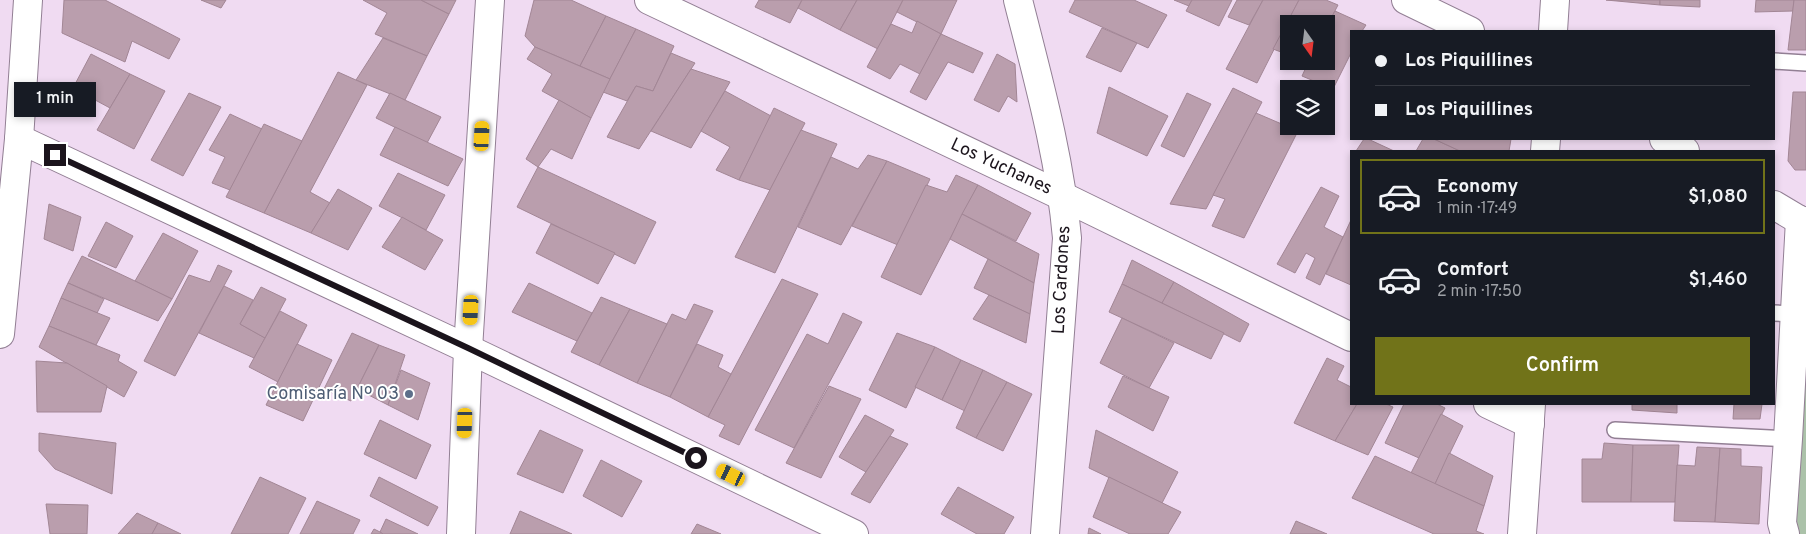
<!DOCTYPE html>
<meta charset="utf-8">
<style>
:root{--surface:#171b24;--page:#20242c;--text:#f1f3f6;--muted:#9ea1a6;--line:#363941;--accent:#717319}
body{margin:0;font-family:Overpass,sans-serif;background:var(--page);color:var(--text);height:100vh;display:flex;flex-direction:column;font-size:19px;white-space:nowrap}
*{box-sizing:border-box;margin:0}
p{font-size:16px;color:var(--muted)}
.icon{flex:none;width:28px;height:28px;fill:none;stroke:currentColor;stroke-width:2;stroke-linecap:round;stroke-linejoin:round}
.map{position:relative;flex:1;overflow:hidden}
.panel{position:absolute;left:1350px;top:150px;width:425px;height:255px;display:flex;flex-direction:column;background:var(--surface);border-radius:0px;box-shadow:0 2px 8px #0003}
.panel>*{flex:none}
.guide{position:absolute;left:1350px;top:30px;width:425px;height:110px;border-radius:0px;box-shadow:0 2px 8px #0003;display:grid;align-content:center;height:110px;padding:0 25px;background:var(--surface)}
.needle{width:32px;rotate:166deg}
.buttons{position:absolute;left:1280px;top:15px;display:grid;gap:10px}
.buttons a{display:grid;place-items:center;width:55px;height:55px;border-radius:0px;background:var(--surface);box-shadow:0 2px 8px #0003;font-size:25px}
.end{position:absolute;width:22px;height:22px;margin:-11px;border:6px solid #1b141c;background:#fff;box-shadow:0 0 0 2px #fff}
.from{border-radius:50%}
.bubble{position:absolute;height:35px;border-radius:0px;background:var(--surface);box-shadow:0 2px 8px #0003;font-size:16px;font-weight:600;line-height:35px;text-align:center}
.car{position:absolute;width:15px;height:30px;margin:-15px -8px;border-radius:6px;box-shadow:0 0 4px 1px #0007;background:linear-gradient(#f5c518 24%,#345 0 40%,#f5c518 0 76%,#345 0 86%,#f5c518 0)}
.guide b{display:flex;align-items:center;gap:18px;height:48px;font-size:19px}
.guide b+b{border-top:1px solid var(--line)}
.guide i{width:12px;height:12px;background:var(--text)}
ul{padding:9px 0 0;list-style:none}
li{display:flex;align-items:center;gap:15px;height:75px;margin:0 10px 8px;padding:0 15px;border:2px solid transparent;border-radius:0px}
li div{flex:1}
li b{display:block;font-size:19px}
li em{font-style:normal;font-weight:600}
li.on{border-color:var(--accent)}
li>.icon{width:45px;height:45px;stroke-width:1.5}
.primary-button{display:flex;gap:10px;margin-top:auto;padding:10px 25px}
.primary-button a{flex:1;height:58px;border-radius:0px;background:var(--accent);color:#fff;font-size:20px;font-weight:600;line-height:58px;text-align:center}
.map>svg:first-child{display:block}
.green{fill:#abc2a9}
.building{fill:#ba9ead;stroke:#a28695}
.lines{fill:none;stroke-linecap:round;stroke-linejoin:round}
.service-casing{stroke:#927f94;stroke-width:18}
.minor-casing{stroke:#927f94;stroke-width:30}
.tertiary-casing{stroke:#927f94;stroke-width:30}
.service{stroke:#fff;stroke-width:15}
.minor{stroke:#fff;stroke-width:28}
.tertiary{stroke:#fff;stroke-width:28}
.route{stroke:#1b141c;stroke-width:6}
.service-dot{fill:#5c6f8a;stroke:#fff;stroke-width:2}
.labels{text-anchor:middle;dominant-baseline:central;stroke-width:4;stroke-linejoin:round;paint-order:stroke}
.street-label{font-size:18px;fill:#1b141c;stroke:#fff}
.service-label{font-size:18px;fill:#4e5e75;stroke:#fff;text-anchor:end}
</style>
<div class="map">
<svg width="1806" height="534" viewBox="0 0 1806 534">
<rect width="100%" height="100%" fill="#f0dbf2"/>
<!-- green -->
<polygon class="green" points="1806,224 1806,534 1785,534"/>
<!-- building -->
<g class="building">
<polygon points="64,0 105,0 180,39 169,59 132,41 125,62 62,33"/>
<polygon points="201,0 226,0 221,8"/>
<polygon points="363,0 421,0 449,14 427,56 375,34 387,13"/>
<polygon points="421,0 456,0 449,14"/>
<polygon points="534,0 571,0 606,16 580,66 535,47 525,36"/>
<polygon points="759,0 802,0 790,23 755,7"/>
<polygon points="802,0 857,0 840,30 798,8"/>
<polygon points="857,0 903,0 878,49 840,30"/>
<polygon points="903,0 957,0 941,34 897,12"/>
<polygon points="1075,0 1134,0 1167,15 1148,48 1069,12"/>
<polygon points="1174,0 1192,0 1189,6"/>
<polygon points="1192,0 1232,0 1219,26 1186,11"/>
<polygon points="1237,0 1263,0 1249,25 1228,17"/>
<polygon points="1263,0 1299,0 1257,83 1226,69"/>
<polygon points="1299,0 1326,0 1338,5 1326,28 1326,24 1289,24 1289,55 1273,49"/>
<polygon points="1606,0 1660,0 1660,5"/>
<polygon points="1660,0 1700,0 1700,7 1660,5"/>
<polygon points="1756,0 1794,0 1793,11 1755,12"/>
<polygon points="1794,0 1806,0 1806,50 1788,50"/>
<polygon points="1335,11 1366,25 1362,31 1351,31 1351,53 1333,89 1302,76 1309,61 1326,61 1326,28"/>
<polygon points="606,16 636,29 610,79 580,66"/>
<polygon points="917,21 941,34 920,74 900,64 890,79 867,67 891,24 912,33"/>
<polygon points="1102,28 1137,43 1121,72 1086,57"/>
<polygon points="636,29 674,46 653,91 636,86 627,101 603,92"/>
<polygon points="941,34 983,53 973,73 948,62 926,100 910,92"/>
<polygon points="383,38 427,56 405,100 356,80"/>
<polygon points="535,47 610,79 591,118 542,91 552,74 527,59"/>
<polygon points="671,53 695,63 639,149 607,137 636,86 653,91"/>
<polygon points="91,54 130,74 110,108 73,88"/>
<polygon points="997,54 1015,64 1017,102 1008,96 999,112 974,100"/>
<polygon points="691,69 730,82 691,148 651,131"/>
<polygon points="338,72 367,85 310,192 330,203 311,233 264,213"/>
<polygon points="130,74 165,91 134,149 97,130"/>
<polygon points="1109,87 1168,116 1147,156 1097,133"/>
<polygon points="1233,88 1262,102 1206,209 1170,204"/>
<polygon points="725,91 771,116 739,180 716,170 730,147 701,131"/>
<polygon points="1793,92 1806,92 1806,170 1795,170 1788,161"/>
<polygon points="189,93 221,107 183,176 151,160"/>
<polygon points="390,93 441,117 427,143 376,118"/>
<polygon points="1187,93 1211,104 1184,157 1161,146"/>
<polygon points="559,100 591,118 572,159 551,149 538,167 526,159"/>
<polygon points="774,108 805,123 770,190 739,180"/>
<polygon points="1256,113 1298,131 1244,238 1212,226 1225,199 1213,195"/>
<polygon points="230,114 262,129 230,190 212,183 225,157 209,150"/>
<polygon points="264,124 302,141 264,213 226,197"/>
<polygon points="395,127 463,159 448,186 380,155"/>
<polygon points="801,130 837,144 775,273 735,257"/>
<polygon points="1364,139 1368,139 1394,151 1356,151"/>
<polygon points="1423,139 1434,139 1460,151 1416,151"/>
<polygon points="1434,139 1511,139 1509,151 1460,151"/>
<polygon points="868,155 887,161 841,245 798,227 831,157 858,169"/>
<polygon points="887,161 930,179 898,245 852,226"/>
<polygon points="538,167 656,222 635,264 517,207"/>
<polygon points="398,173 445,195 426,230 379,206"/>
<polygon points="956,175 978,185 921,295 881,277 926,185 947,192"/>
<polygon points="978,185 1031,213 1016,241 962,214"/>
<polygon points="1321,187 1339,196 1324,227 1343,237 1320,285 1306,278 1315,258 1306,253 1295,273 1277,264"/>
<polygon points="338,189 372,208 348,250 311,233"/>
<polygon points="49,204 81,217 73,251 44,239"/>
<polygon points="962,214 1039,254 1034,283 950,239"/>
<polygon points="402,217 443,240 425,270 382,247"/>
<polygon points="1351,220 1351,285 1326,274"/>
<polygon points="106,222 133,236 116,268 88,256"/>
<polygon points="551,224 615,253 598,284 536,253"/>
<polygon points="163,233 198,251 172,299 135,281"/>
<polygon points="82,256 135,281 172,299 158,321 68,283"/>
<polygon points="988,259 1034,283 1030,314 974,288"/>
<polygon points="1132,260 1174,282 1162,303 1122,284"/>
<polygon points="218,265 232,271 175,376 144,361 189,275 210,282"/>
<polygon points="782,279 818,294 739,445 719,436 725,425 708,417"/>
<polygon points="1174,282 1249,324 1240,342 1162,303"/>
<polygon points="68,283 104,299 97,313 61,298"/>
<polygon points="529,283 592,313 577,341 512,312"/>
<polygon points="1122,284 1224,333 1211,359 1109,312"/>
<polygon points="224,286 253,300 240,324 265,338 254,358 199,333"/>
<polygon points="261,287 286,299 265,338 240,324"/>
<polygon points="989,295 1030,314 1026,343 973,319"/>
<polygon points="601,297 630,309 599,365 571,352"/>
<polygon points="61,298 110,318 96,345 49,326"/>
<polygon points="694,304 713,311 670,397 637,383 672,314 686,320"/>
<polygon points="630,309 667,324 637,383 599,365"/>
<polygon points="280,311 307,325 278,382 249,367"/>
<polygon points="843,313 862,322 794,448 755,430 807,334 828,344"/>
<polygon points="1122,318 1174,343 1149,388 1100,363"/>
<polygon points="49,326 120,355 118,361 137,372 124,397 39,347"/>
<polygon points="352,333 379,345 351,401 324,389"/>
<polygon points="897,333 935,347 906,408 869,390"/>
<polygon points="297,344 332,360 303,421 266,405"/>
<polygon points="697,344 723,355 718,367 731,374 708,417 670,397"/>
<polygon points="379,345 405,355 388,405 357,389"/>
<polygon points="935,347 961,360 942,400 915,387"/>
<polygon points="1327,358 1344,366 1337,380 1351,387 1351,404 1357,404 1335,441 1294,423"/>
<polygon points="961,360 983,370 965,411 942,400"/>
<polygon points="36,361 67,363 107,386 101,412 37,412"/>
<polygon points="401,370 430,383 418,420 388,405"/>
<polygon points="983,370 1007,382 976,438 956,428"/>
<polygon points="1123,376 1169,397 1153,431 1108,407"/>
<polygon points="1007,382 1032,394 1003,451 976,438"/>
<polygon points="829,386 861,399 821,478 786,463"/>
<polygon points="1357,404 1386,404 1393,407 1368,455 1335,441"/>
<polygon points="1404,404 1437,404 1445,408 1419,458 1385,443"/>
<polygon points="1632,404 1677,404 1677,413 1632,410"/>
<polygon points="1734,404 1762,404 1760,419 1733,419"/>
<polygon points="1441,414 1463,426 1435,484 1411,473"/>
<polygon points="865,415 894,430 866,472 839,457"/>
<polygon points="380,420 431,445 416,479 364,454"/>
<polygon points="540,430 583,450 563,493 517,474"/>
<polygon points="1096,430 1178,472 1162,503 1089,468"/>
<polygon points="39,433 116,443 112,494 55,469 39,451"/>
<polygon points="890,436 908,444 870,503 851,494"/>
<polygon points="1604,443 1633,445 1631,502 1582,502 1582,459 1602,459"/>
<polygon points="1633,445 1679,445 1675,502 1631,502"/>
<polygon points="1697,447 1720,448 1715,522 1674,521 1677,465 1695,466"/>
<polygon points="1720,448 1741,449 1741,466 1762,467 1759,524 1715,522"/>
<polygon points="1449,453 1493,476 1484,506 1435,484"/>
<polygon points="1375,456 1484,506 1476,531 1484,534 1434,534 1352,498"/>
<polygon points="601,460 642,481 622,517 583,496"/>
<polygon points="260,477 306,498 288,534 231,534"/>
<polygon points="379,477 438,507 428,526 370,496"/>
<polygon points="1109,477 1181,512 1168,534 1130,534 1093,517"/>
<polygon points="958,487 1014,517 1004,534 977,534 941,514"/>
<polygon points="317,501 360,520 353,534 300,534"/>
<polygon points="46,504 88,505 87,534 50,534"/>
<polygon points="520,511 572,534 510,534"/>
<polygon points="137,513 158,523 152,534 118,534"/>
<polygon points="386,519 418,534 383,534 380,532"/>
<polygon points="1296,521 1327,534 1290,534"/>
<polygon points="158,523 181,534 152,534"/>
<polygon points="697,524 721,534 691,534"/>
<polygon points="1089,528 1101,534 1088,534"/>
<polygon points="374,529 380,532 383,534 371,534"/>
</g>
<g class="lines">
<defs>
<g id="service">
<polyline points="1774,61 1806,63"/>
<polyline points="1774,313 1795,314"/>
<polyline points="1615,430 1788,439"/>
</g>
<g id="minor">
<polyline points="649,0 1064,197 1351,337"/>
<path d="M 1018,0 C 1038,79 1060,157 1067,238 L 1045,534"/>
<polyline points="1406,0 1470,31"/>
<polyline points="19,139 468,349 854,534"/>
<polyline points="1664,139 1685,151"/>
<polyline points="1774,205 1806,224"/>
<polyline points="0,334 19,139 28,0"/>
<polyline points="1488,404 1530,424"/>
<polyline points="461,534 468,349 490,0"/>
<polyline points="1785,534 1782,523 1788,439 1800,220"/>
</g>
<g id="tertiary">
<polyline points="1553,31 1555,0"/>
<polyline points="1545,151 1546,139"/>
<polyline points="1522,534 1531,404"/>
</g>
</defs>
<!-- service casing -->
<use href="#service" class="service-casing"/>
<!-- minor casing -->
<use href="#minor" class="minor-casing"/>
<!-- tertiary casing -->
<use href="#tertiary" class="tertiary-casing"/>
<!-- service -->
<use href="#service" class="service"/>
<!-- minor -->
<use href="#minor" class="minor"/>
<!-- tertiary -->
<use href="#tertiary" class="tertiary"/>
</g>
<g class="lines">
<!-- route -->
<polyline class="route" points="55,155 468,348 696,458"/>
</g>
<!-- markers -->
<circle class="service-dot" cx="409" cy="394" r="5"/>
<g class="labels">
<!-- street labels -->
<g class="street-label">
<text transform="translate(1001 167) rotate(25)">Los Yuchanes</text>
<text transform="translate(1062 280) rotate(-87)">Los Cardones</text>
</g>
<!-- service labels -->
<g class="service-label">
<text x="399" y="394">Comisaría Nº 03</text>
</g>
</g>
</svg>
<div class="buttons">
<a><svg class="needle" viewBox="-14 -14 28 28"><path d="M0-13l5 13h-10z" fill="#e53935"/><path d="M0 13l5-13h-10z" fill="#9ea1a6"/></svg></a>
<a><svg class="icon" aria-label="layers" viewBox="0 0 24 24"><path d="M12 4l9 5-9 5-9-5zM3 14l9 5 9-5"/></svg></a>
</div>
<i class="end from" style="left:696px;top:458px"></i>
<i class="end" style="left:55px;top:155px"></i>
<div class="bubble" style="left:14px;top:82px;width:82px">1 min</div>
<i class="car" style="left:482px;top:136px;rotate:3deg"></i>
<i class="car" style="left:471px;top:310px;rotate:183deg"></i>
<i class="car" style="left:465px;top:423px;rotate:182deg"></i>
<i class="car" style="left:731px;top:475px;rotate:296deg"></i>
<div class="guide">
<b><i class="from"></i>Los Piquillines</b>
<b><i></i>Los Piquillines</b>
</div>
<section class="panel">
<ul>
<li class="on"><svg class="icon" aria-label="car" viewBox="0 0 24 24"><path d="M5 17H2v-5l4-1 3-4h7l3 4 3 1v5h-3M9 17h6M6 11h13"/><circle cx="7" cy="17" r="2"/><circle cx="17" cy="17" r="2"/></svg><div><b>Economy</b><p>1 min · 17:49</p></div><em>$1,080</em></li>
<li><svg class="icon" aria-label="car" viewBox="0 0 24 24"><path d="M5 17H2v-5l4-1 3-4h7l3 4 3 1v5h-3M9 17h6M6 11h13"/><circle cx="7" cy="17" r="2"/><circle cx="17" cy="17" r="2"/></svg><div><b>Comfort</b><p>2 min · 17:50</p></div><em>$1,460</em></li>
</ul>
<div class="primary-button"><a>Confirm</a></div>
</section>
</div>
